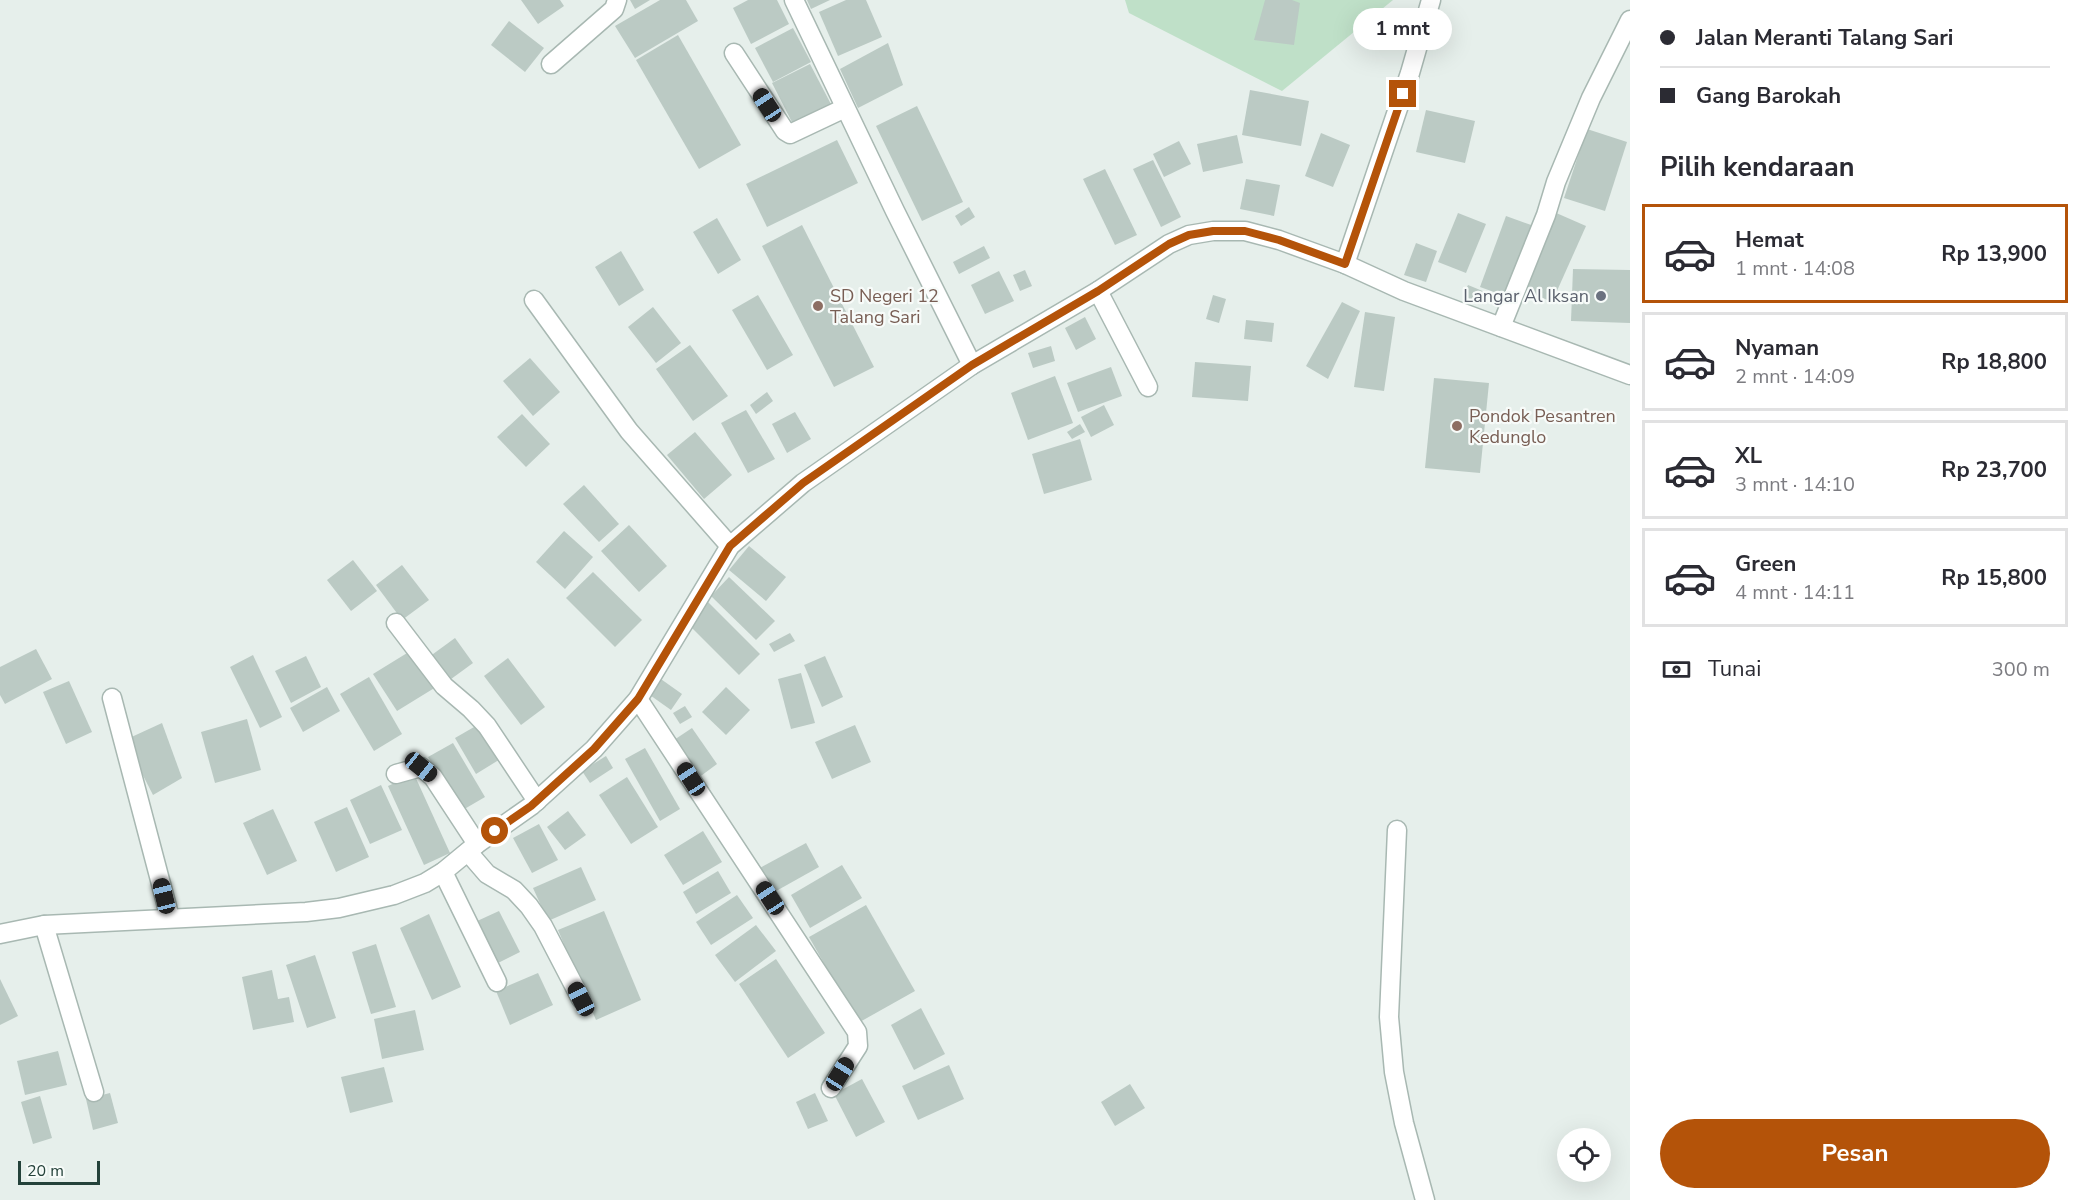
<!DOCTYPE html>
<html lang="id">
<meta charset="utf-8">
<style>
:root{--surface:#fff;--page:#f2f2f3;--text:#2b2b33;--muted:#7c7c81;--line:#e1e1e2;--accent:#b45309}
body{margin:0;font-family:"Nunito Sans",sans-serif;background:var(--page);color:var(--text);height:100vh;display:flex;flex-direction:column;font-size:22px;white-space:nowrap}
*{box-sizing:border-box;margin:0}
p{font-size:20px;color:var(--muted)}
.icon{flex:none;width:33px;height:33px;fill:none;stroke:currentColor;stroke-width:2;stroke-linecap:round;stroke-linejoin:round}
.map{position:relative;flex:1;overflow:hidden}
.side{display:flex;flex-direction:column;background:var(--surface);width:450px}
.side>*{flex:none}
.top-card{display:grid;align-content:center;height:132px;padding:0 30px;background:var(--surface)}
.fabs{position:absolute;left:1557px;top:1128px;display:grid;gap:12px}
.fabs a{display:grid;place-items:center;width:54px;height:54px;border-radius:50%;background:var(--surface);box-shadow:0 6px 24px #0002;font-size:30px}
.scale{position:absolute;left:18px;bottom:15px;width:82px;box-sizing:border-box;padding-left:6px;border:3px solid #24423a;border-top:0;font-size:16px;line-height:21px;white-space:nowrap;color:#24423a;-webkit-text-stroke:4px #f7fbf9;paint-order:stroke}
.end{position:absolute;width:27px;height:27px;margin:-14px;border:8px solid #b45309;background:#fff;box-shadow:0 0 0 3px #fff}
.from{border-radius:50%}
.bubble{position:absolute;height:42px;border-radius:21px;background:var(--surface);box-shadow:0 6px 24px #0002;font-size:20px;font-weight:700;line-height:42px;text-align:center}
.car{position:absolute;width:18px;height:36px;margin:-18px -9px;border-radius:8px;box-shadow:0 0 4px 2px #0007;background:linear-gradient(#222 24%,#8ab4d8 0 40%,#222 0 76%,#8ab4d8 0 86%,#222 0)}
.top-card b{display:flex;align-items:center;gap:21px;height:57px;font-size:22px}
.top-card b+b{border-top:2px solid var(--line)}
.top-card i{width:15px;height:15px;background:var(--text)}
ul{padding:0;list-style:none}
li{display:flex;align-items:center;gap:18px;height:99px;margin:0 12px 9px;padding:0 18px;border:3px solid var(--line);border-radius:0px}
li div{flex:1}
li b{display:block;font-size:22px}
li em{font-style:normal;font-weight:700}
li.selected{border-color:var(--accent)}
li>.icon{width:54px;height:54px;stroke-width:1.5}
h2{padding:0 30px;font-size:27px;line-height:72px}
.pay{display:flex;align-items:center;gap:15px;height:66px;padding:0 30px;font-size:22px}
.pay p{margin-inline-start:auto}
.action{display:flex;gap:12px;margin-top:auto;padding:12px 30px}
.action a{flex:1;height:69px;border-radius:36px;background:var(--accent);color:#fff;font-size:24px;font-weight:700;line-height:69px;text-align:center}
main{display:flex;flex:1;min-height:0}
.map>svg:first-child{display:block}
.green{fill:#bfe0c8}
.building{fill:#bbcac4}
.lines{fill:none;stroke-linecap:round;stroke-linejoin:round}
.minor-casing{stroke:#a8b8b2;stroke-width:21}
.minor{stroke:#fff;stroke-width:18}
.route{stroke:#b45309;stroke-width:8}
.worship-dot{fill:#6b7280;stroke:#f7fbf9;stroke-width:2}
.education-dot{fill:#8d6e63;stroke:#f7fbf9;stroke-width:2}
.labels{text-anchor:middle;dominant-baseline:central;stroke-width:4.5;stroke-linejoin:round;paint-order:stroke}
.education-label{font-size:18px;fill:#785e54;stroke:#f7fbf9;text-anchor:start}
.worship-label{font-size:18px;fill:#5b616d;stroke:#f7fbf9;text-anchor:end}
</style>
<main>
<div class="map">
<svg width="1630" height="1200" viewBox="0 0 1630 1200">
<rect width="100%" height="100%" fill="#e6efeb"/>
<!-- green -->
<polygon class="green" points="1125,0 1393,0 1282,91 1129,13"/>
<!-- building -->
<g class="building">
<polygon points="521,0 560,0 564,6 538,24"/>
<polygon points="630,0 650,0 635,9"/>
<polygon points="660,0 686,0 698,21 635,58 615,26"/>
<polygon points="748,0 777,0 789,24 751,44 733,8"/>
<polygon points="807,0 830,0 811,9"/>
<polygon points="846,0 866,0 882,37 838,56 819,12"/>
<polygon points="1265,0 1292,0 1300,3 1294,45 1254,40"/>
<polygon points="509,21 544,48 525,72 491,45"/>
<polygon points="793,28 811,62 773,82 755,48"/>
<polygon points="678,35 741,145 699,169 636,60"/>
<polygon points="888,43 903,85 858,108 840,69"/>
<polygon points="810,64 833,108 795,128 772,83"/>
<polygon points="1250,90 1309,101 1301,146 1242,135"/>
<polygon points="917,106 963,202 922,221 876,126"/>
<polygon points="1426,110 1475,121 1465,163 1416,152"/>
<polygon points="1587,129 1627,142 1605,211 1564,198"/>
<polygon points="1321,133 1350,145 1333,187 1305,176"/>
<polygon points="1237,135 1243,163 1203,172 1197,144"/>
<polygon points="837,140 858,183 767,227 746,184"/>
<polygon points="1179,141 1191,164 1164,177 1153,154"/>
<polygon points="1153,160 1181,217 1161,227 1133,169"/>
<polygon points="1105,169 1137,235 1115,245 1083,179"/>
<polygon points="1246,179 1280,185 1274,216 1240,209"/>
<polygon points="969,207 975,217 961,226 955,216"/>
<polygon points="1554,212 1586,226 1552,302 1520,288"/>
<polygon points="1458,213 1486,224 1466,273 1438,262"/>
<polygon points="1506,216 1534,226 1508,297 1480,287"/>
<polygon points="717,218 741,260 718,274 693,232"/>
<polygon points="802,225 874,367 834,387 762,246"/>
<polygon points="1416,243 1437,251 1426,282 1404,275"/>
<polygon points="984,246 990,258 959,274 953,262"/>
<polygon points="621,251 644,290 619,306 595,267"/>
<polygon points="1573,269 1630,270 1630,323 1571,321"/>
<polygon points="1025,270 1032,286 1020,291 1013,275"/>
<polygon points="999,271 1014,301 985,314 971,285"/>
<polygon points="1468,285 1485,292 1480,304 1463,296"/>
<polygon points="758,295 793,355 767,370 732,310"/>
<polygon points="1213,295 1226,299 1219,323 1206,319"/>
<polygon points="1342,302 1360,311 1328,379 1306,366"/>
<polygon points="653,307 681,343 656,363 628,327"/>
<polygon points="1365,312 1395,317 1384,391 1354,387"/>
<polygon points="1085,317 1096,339 1076,350 1065,328"/>
<polygon points="1246,320 1274,323 1272,342 1244,339"/>
<polygon points="690,345 728,396 693,421 656,369"/>
<polygon points="1051,346 1055,361 1033,368 1028,353"/>
<polygon points="530,358 560,392 533,416 503,381"/>
<polygon points="1195,362 1251,366 1248,401 1192,397"/>
<polygon points="1111,367 1122,396 1078,412 1067,383"/>
<polygon points="1055,376 1073,423 1028,440 1011,393"/>
<polygon points="1434,378 1489,383 1480,473 1425,468"/>
<polygon points="767,392 773,401 756,414 750,405"/>
<polygon points="1104,405 1114,425 1091,437 1081,417"/>
<polygon points="746,410 775,459 748,473 721,423"/>
<polygon points="795,412 811,439 787,453 772,424"/>
<polygon points="522,414 550,444 526,467 497,437"/>
<polygon points="1080,424 1085,432 1072,439 1067,432"/>
<polygon points="695,432 732,475 704,499 667,455"/>
<polygon points="1080,439 1092,480 1044,494 1032,454"/>
<polygon points="584,485 619,524 599,542 563,504"/>
<polygon points="629,525 667,566 639,592 601,551"/>
<polygon points="564,531 593,557 565,589 536,562"/>
<polygon points="749,546 786,577 766,601 729,570"/>
<polygon points="353,560 377,591 351,611 327,580"/>
<polygon points="402,565 429,600 402,620 376,585"/>
<polygon points="593,572 642,620 615,647 566,598"/>
<polygon points="729,577 775,621 756,640 711,596"/>
<polygon points="708,602 760,654 739,675 687,623"/>
<polygon points="790,633 795,641 774,652 769,644"/>
<polygon points="455,638 473,663 447,682 429,657"/>
<polygon points="36,649 52,679 5,704 0,695 0,667"/>
<polygon points="412,650 436,687 397,711 373,674"/>
<polygon points="253,655 282,717 260,728 230,667"/>
<polygon points="306,656 321,687 291,703 275,671"/>
<polygon points="825,656 843,697 822,707 804,665"/>
<polygon points="508,658 545,707 521,725 484,676"/>
<polygon points="801,673 815,723 791,729 778,679"/>
<polygon points="369,677 402,734 374,751 340,694"/>
<polygon points="658,677 682,694 671,710 647,693"/>
<polygon points="69,681 92,732 66,744 43,692"/>
<polygon points="327,687 340,711 303,732 290,708"/>
<polygon points="726,687 750,710 726,735 702,712"/>
<polygon points="685,706 692,717 680,724 673,713"/>
<polygon points="247,719 261,770 215,783 201,732"/>
<polygon points="162,723 182,778 153,795 125,740"/>
<polygon points="481,723 502,758 476,774 455,738"/>
<polygon points="855,725 871,762 832,779 815,742"/>
<polygon points="692,728 717,764 694,781 668,744"/>
<polygon points="453,743 485,797 461,811 428,757"/>
<polygon points="645,748 680,809 660,821 625,759"/>
<polygon points="606,756 613,768 590,783 582,771"/>
<polygon points="414,774 450,853 424,865 388,786"/>
<polygon points="627,777 658,827 631,844 599,795"/>
<polygon points="381,785 402,830 370,844 350,800"/>
<polygon points="347,807 369,857 336,872 314,822"/>
<polygon points="273,809 297,861 267,875 243,823"/>
<polygon points="568,811 586,835 565,850 547,827"/>
<polygon points="539,824 558,860 532,873 513,838"/>
<polygon points="703,831 722,862 683,885 664,855"/>
<polygon points="806,843 819,867 769,895 756,870"/>
<polygon points="842,865 862,898 810,928 791,895"/>
<polygon points="581,867 596,900 548,921 533,888"/>
<polygon points="718,871 731,893 696,914 683,892"/>
<polygon points="737,895 753,918 711,945 696,922"/>
<polygon points="866,905 915,991 858,1023 809,937"/>
<polygon points="499,911 520,952 496,964 475,922"/>
<polygon points="604,911 641,1000 596,1020 558,930"/>
<polygon points="429,914 461,987 432,1000 400,928"/>
<polygon points="756,925 776,951 735,982 715,955"/>
<polygon points="376,944 396,1007 371,1014 352,952"/>
<polygon points="315,955 336,1018 307,1028 286,965"/>
<polygon points="776,959 825,1033 788,1058 739,984"/>
<polygon points="272,970 278,999 289,997 294,1022 253,1030 242,977"/>
<polygon points="538,973 553,1005 510,1025 496,991"/>
<polygon points="0,979 18,1016 0,1025"/>
<polygon points="921,1008 945,1054 914,1070 891,1025"/>
<polygon points="415,1010 424,1050 382,1059 374,1019"/>
<polygon points="58,1051 67,1085 25,1095 17,1061"/>
<polygon points="949,1065 964,1099 918,1120 902,1086"/>
<polygon points="384,1067 393,1102 350,1113 341,1077"/>
<polygon points="862,1079 885,1122 856,1137 834,1094"/>
<polygon points="1130,1084 1145,1108 1115,1126 1101,1102"/>
<polygon points="110,1093 118,1123 93,1130 86,1099"/>
<polygon points="815,1093 828,1121 808,1129 796,1102"/>
<polygon points="40,1096 52,1138 33,1144 21,1102"/>
</g>
<g class="lines">
<defs>
<g id="minor">
<polyline points="794,0 895,211 972,365"/>
<polyline points="734,53 785,131 790,134 845,108"/>
<polyline points="551,64 614,9 617,0"/>
<polyline points="1345,264 1410,73 1431,0"/>
<polyline points="1098,291 1148,387"/>
<polyline points="534,300 629,431 730,546"/>
<polyline points="1501,327 1546,215 1556,182 1591,98 1630,20"/>
<polyline points="396,623 444,686 471,709 487,726 537,801"/>
<polyline points="112,698 170,918"/>
<polyline points="638,699 857,1032 858,1046 831,1088"/>
<polyline points="396,774 421,767 433,777 477,844"/>
<polyline points="1397,830 1389,1017 1394,1072 1404,1123 1425,1200"/>
<polyline points="468,852 487,874 514,890 529,906 543,926 581,999"/>
<polyline points="443,872 497,982"/>
<polyline points="44,925 94,1092"/>
<polyline points="0,934 44,925 306,912 339,908 394,895 425,883 443,872 477,844 531,806 594,749 638,699 730,546 803,483 972,365 1098,291 1169,244 1189,235 1213,231 1245,231 1279,240 1345,264 1404,291 1630,375"/>
</g>
</defs>
<!-- minor casing -->
<use href="#minor" class="minor-casing"/>
<!-- minor -->
<use href="#minor" class="minor"/>
</g>
<g class="lines">
<!-- route -->
<polyline class="route" points="495,831 531,806 594,749 638,699 730,546 803,483 972,365 1098,291 1169,244 1189,235 1213,231 1245,231 1279,240 1345,264 1403,94"/>
</g>
<!-- markers -->
<circle class="worship-dot" cx="1601" cy="296" r="6"/>
<g class="education-dot">
<circle cx="818" cy="306" r="6"/>
<circle cx="1457" cy="426" r="6"/>
</g>
<g class="labels">
<!-- education labels -->
<g class="education-label">
<text x="830" y="296">SD Negeri 12<tspan x="830" dy="21">Talang Sari</tspan></text>
<text x="1469" y="416">Pondok Pesantren<tspan x="1469" dy="21">Kedunglo</tspan></text>
</g>
<!-- worship labels -->
<g class="worship-label">
<text x="1589" y="296">Langar Al Iksan</text>
</g>
</g>
</svg>
<div class="fabs">
<a><svg class="icon" aria-label="locate" viewBox="0 0 24 24"><circle cx="12" cy="12" r="6"/><path d="M12 2v4M12 18v4M2 12h4M18 12h4"/></svg></a>
</div>
<div class="scale">20 m</div>
<i class="end from" style="left:495px;top:831px"></i>
<i class="end" style="left:1403px;top:94px"></i>
<div class="bubble" style="left:1353px;top:8px;width:99px">1 mnt</div>
<i class="car" style="left:767px;top:105px;rotate:327deg"></i>
<i class="car" style="left:421px;top:767px;rotate:129deg"></i>
<i class="car" style="left:691px;top:779px;rotate:327deg"></i>
<i class="car" style="left:164px;top:896px;rotate:346deg"></i>
<i class="car" style="left:770px;top:898px;rotate:327deg"></i>
<i class="car" style="left:581px;top:999px;rotate:333deg"></i>
<i class="car" style="left:840px;top:1074px;rotate:32deg"></i>
</div>
<section class="side">
<div class="top-card">
<b><i class="from"></i>Jalan Meranti Talang Sari</b>
<b><i></i>Gang Barokah</b>
</div>
<h2>Pilih kendaraan</h2>
<ul>
<li class="selected"><svg class="icon" aria-label="car" viewBox="0 0 24 24"><path d="M5 17H2v-5l4-1 3-4h7l3 4 3 1v5h-3M9 17h6M6 11h13"/><circle cx="7" cy="17" r="2"/><circle cx="17" cy="17" r="2"/></svg><div><b>Hemat</b><p>1 mnt · 14:08</p></div><em>Rp 13,900</em></li>
<li><svg class="icon" aria-label="car" viewBox="0 0 24 24"><path d="M5 17H2v-5l4-1 3-4h7l3 4 3 1v5h-3M9 17h6M6 11h13"/><circle cx="7" cy="17" r="2"/><circle cx="17" cy="17" r="2"/></svg><div><b>Nyaman</b><p>2 mnt · 14:09</p></div><em>Rp 18,800</em></li>
<li><svg class="icon" aria-label="car" viewBox="0 0 24 24"><path d="M5 17H2v-5l4-1 3-4h7l3 4 3 1v5h-3M9 17h6M6 11h13"/><circle cx="7" cy="17" r="2"/><circle cx="17" cy="17" r="2"/></svg><div><b>XL</b><p>3 mnt · 14:10</p></div><em>Rp 23,700</em></li>
<li><svg class="icon" aria-label="car" viewBox="0 0 24 24"><path d="M5 17H2v-5l4-1 3-4h7l3 4 3 1v5h-3M9 17h6M6 11h13"/><circle cx="7" cy="17" r="2"/><circle cx="17" cy="17" r="2"/></svg><div><b>Green</b><p>4 mnt · 14:11</p></div><em>Rp 15,800</em></li>
</ul>
<div class="pay"><svg class="icon" aria-label="cash" viewBox="0 0 24 24"><path d="M3 7h18v10H3z"/><circle cx="12" cy="12" r="2"/></svg>Tunai<p>300 m</p></div>
<div class="action"><a>Pesan</a></div>
</section>
</main>
